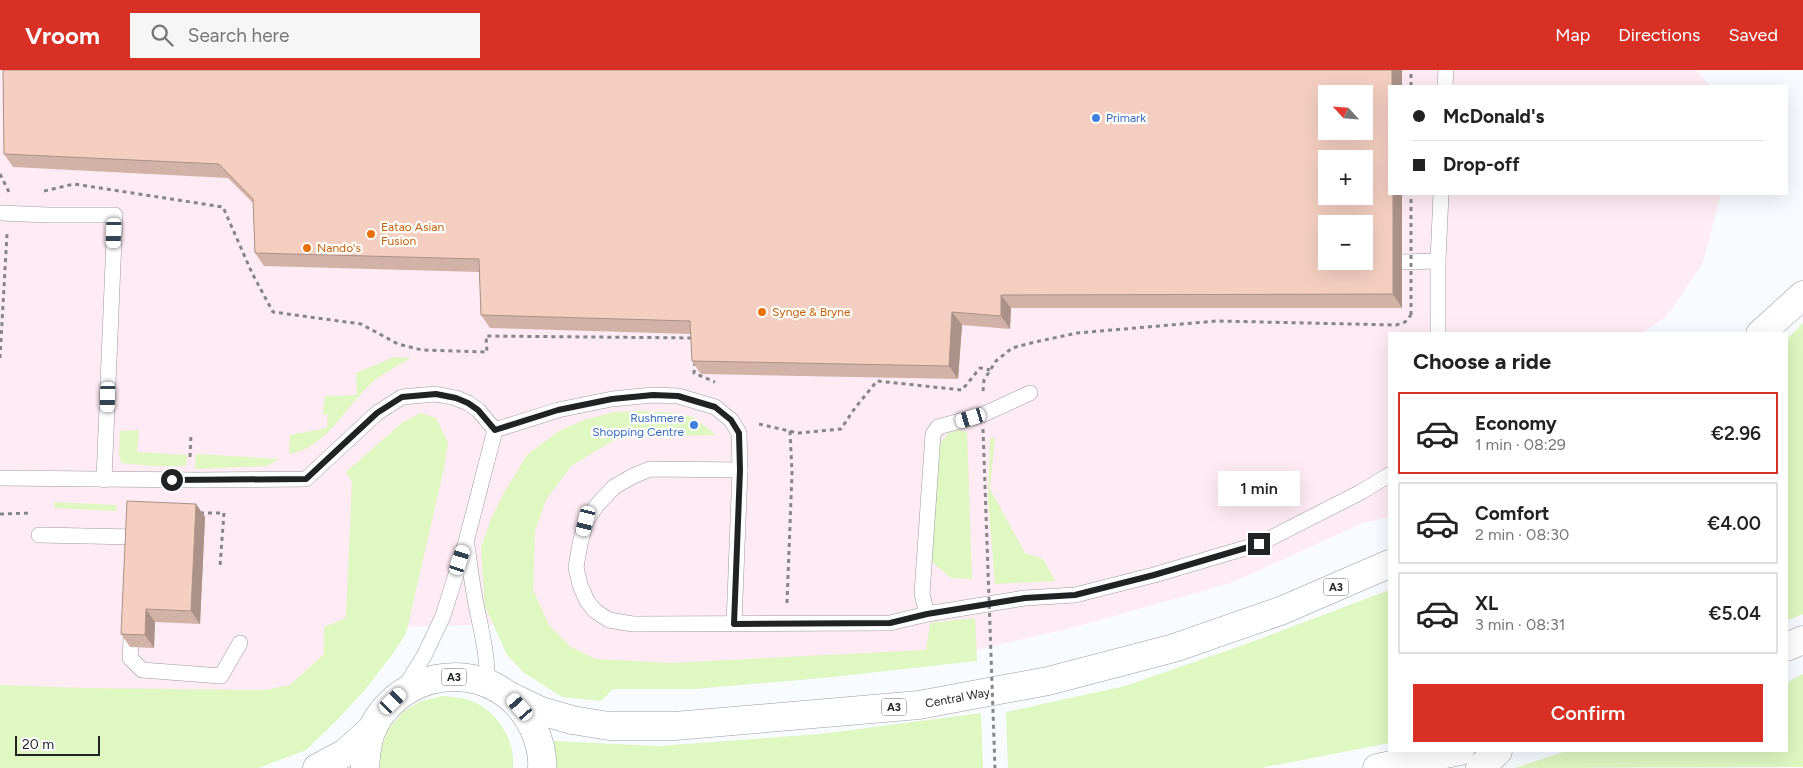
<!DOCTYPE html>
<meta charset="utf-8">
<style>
:root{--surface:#fff;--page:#f6f6f6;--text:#222;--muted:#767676;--line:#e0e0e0;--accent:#d93025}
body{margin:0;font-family:Figtree,sans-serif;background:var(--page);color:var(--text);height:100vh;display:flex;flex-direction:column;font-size:19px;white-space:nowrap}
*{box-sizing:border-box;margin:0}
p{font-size:16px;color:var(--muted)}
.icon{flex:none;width:28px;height:28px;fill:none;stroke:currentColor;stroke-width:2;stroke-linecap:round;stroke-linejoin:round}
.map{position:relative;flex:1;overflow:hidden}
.sheet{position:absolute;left:1388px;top:262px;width:400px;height:420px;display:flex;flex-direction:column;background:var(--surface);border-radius:0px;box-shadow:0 5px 20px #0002}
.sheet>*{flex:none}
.hud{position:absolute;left:1388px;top:15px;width:400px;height:110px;border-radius:0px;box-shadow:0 5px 20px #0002;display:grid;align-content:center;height:110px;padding:0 25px;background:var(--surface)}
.needle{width:32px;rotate:296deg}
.fabs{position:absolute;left:1318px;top:15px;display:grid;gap:10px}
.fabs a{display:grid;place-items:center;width:55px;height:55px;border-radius:0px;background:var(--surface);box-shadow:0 5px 20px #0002;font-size:25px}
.scale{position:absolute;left:15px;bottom:12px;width:85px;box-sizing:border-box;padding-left:5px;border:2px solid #212223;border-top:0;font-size:14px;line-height:18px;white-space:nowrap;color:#212223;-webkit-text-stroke:4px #fff;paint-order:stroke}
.end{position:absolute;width:22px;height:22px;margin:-11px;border:6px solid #212223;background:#fff;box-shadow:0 0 0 2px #fff}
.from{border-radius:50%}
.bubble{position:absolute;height:35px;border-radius:0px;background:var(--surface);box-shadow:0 5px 20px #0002;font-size:16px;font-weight:600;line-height:35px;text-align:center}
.car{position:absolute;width:15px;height:30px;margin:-15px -8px;border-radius:6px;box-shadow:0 0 4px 1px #0007;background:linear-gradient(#fff 24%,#345 0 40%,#fff 0 76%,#345 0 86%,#fff 0)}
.hud b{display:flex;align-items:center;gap:18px;height:48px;font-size:19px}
.hud b+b{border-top:1px solid var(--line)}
.hud i{width:12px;height:12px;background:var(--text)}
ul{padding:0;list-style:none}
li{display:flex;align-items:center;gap:15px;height:82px;margin:0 10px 8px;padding:0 15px;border:2px solid var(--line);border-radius:0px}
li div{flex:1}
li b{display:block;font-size:19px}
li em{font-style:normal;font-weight:600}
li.selected{border-color:var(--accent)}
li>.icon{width:45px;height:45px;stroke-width:1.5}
h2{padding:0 25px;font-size:22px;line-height:60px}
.primary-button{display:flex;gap:10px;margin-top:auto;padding:10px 25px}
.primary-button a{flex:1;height:58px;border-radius:0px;background:var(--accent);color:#fff;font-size:20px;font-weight:600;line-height:58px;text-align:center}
header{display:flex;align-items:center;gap:30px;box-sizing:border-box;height:70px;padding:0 25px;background:var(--accent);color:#fff}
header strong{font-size:24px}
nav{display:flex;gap:28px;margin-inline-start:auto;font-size:18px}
.search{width:350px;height:45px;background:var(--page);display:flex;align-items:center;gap:12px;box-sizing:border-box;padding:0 18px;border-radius:0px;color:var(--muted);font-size:19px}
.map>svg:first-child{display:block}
.commercial{fill:#feebf3;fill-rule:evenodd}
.green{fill:#dff7c1}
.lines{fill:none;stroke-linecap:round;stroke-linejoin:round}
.service-casing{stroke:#989b9f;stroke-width:16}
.minor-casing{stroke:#989b9f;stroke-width:29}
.trunk-casing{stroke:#989b9f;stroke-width:29}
.path{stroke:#848688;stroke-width:3;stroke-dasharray:4 4;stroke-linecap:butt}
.service{stroke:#fff;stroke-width:15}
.minor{stroke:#fff;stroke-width:28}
.trunk{stroke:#fff;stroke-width:28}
.path-bridge{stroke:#848688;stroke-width:3;stroke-dasharray:4 4;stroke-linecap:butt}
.wall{fill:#d2b2a6}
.shaded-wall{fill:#ab9187}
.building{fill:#f4cfc1;stroke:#ab9187;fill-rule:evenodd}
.route{stroke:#212223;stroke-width:6}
.shop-dot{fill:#3f7fe0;stroke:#fff;stroke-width:2}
.food-dot{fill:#e8710a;stroke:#fff;stroke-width:2}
.labels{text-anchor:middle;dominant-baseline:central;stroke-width:4.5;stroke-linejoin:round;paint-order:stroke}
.shield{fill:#fff;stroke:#646465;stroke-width:1}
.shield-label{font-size:11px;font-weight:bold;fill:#212223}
.shop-label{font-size:12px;fill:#366cbe;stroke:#fff;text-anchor:start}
.food-label{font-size:12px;fill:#c56008;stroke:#fff;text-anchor:start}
.street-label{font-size:12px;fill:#212223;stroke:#fff}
</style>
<header>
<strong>Vroom</strong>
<div class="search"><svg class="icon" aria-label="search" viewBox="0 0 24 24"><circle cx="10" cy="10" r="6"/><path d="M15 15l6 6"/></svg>Search here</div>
<nav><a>Map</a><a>Directions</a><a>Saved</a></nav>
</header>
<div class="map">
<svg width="1803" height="698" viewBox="0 0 1803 698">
<rect width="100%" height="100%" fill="#f8fbff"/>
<!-- commercial -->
<path class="commercial" d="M 0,0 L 1696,0 L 1710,16 L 1389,16 L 1389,124 L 1721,124 L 1703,193 L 1666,247 L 1640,264 L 1389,264 L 1389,447 L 1363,453 L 1231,513 L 1067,559 L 954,585 L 578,609 L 524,554 L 399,557 L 343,622 L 0,638 ZM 1326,24 L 1364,24 L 1364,61 L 1326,61 ZM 1326,89 L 1364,89 L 1364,126 L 1326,126 ZM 1326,154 L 1364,154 L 1364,191 L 1326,191 Z"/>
<!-- green -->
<g class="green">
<polygon points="1803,253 1803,544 1786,551 1786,270"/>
<path d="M 394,287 L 411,288 C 399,295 385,302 375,310 C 346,334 329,377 289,384 L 290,365 L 327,358 L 328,344 L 323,345 L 325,326 L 357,325 L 356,303 Z"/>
<polygon points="641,341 675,343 693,347 716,365 619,367 571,396 546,430 535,461 533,520 549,555 571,577 596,589 670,593 926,580 930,553 975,548 977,591 823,608 694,619 613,619 601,631 562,627 523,602 507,585 485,536 481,477 491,449 505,421 528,384 559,361 584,350 614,342"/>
<polygon points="421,343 436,348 448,372 444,398 406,564 391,586 365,620 335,652 306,680 259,698 0,698 0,615 83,618 265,620 290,615 324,584 324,557 346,548 352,411 346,402 403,352"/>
<polygon points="139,360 137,382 187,385 186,396 151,396 122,393 119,385 120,361"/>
<polygon points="958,360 967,362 972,509 951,508 932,492 929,481 936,378 949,363"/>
<polygon points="990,368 995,368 990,419 1025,483 1043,489 1055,511 995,514 988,430"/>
<polygon points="196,384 279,389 267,396 195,399"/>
<polygon points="54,432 117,435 116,441 55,438"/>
<polygon points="1389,520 1389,673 1261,698 1008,698 1006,642 1125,616 1246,574"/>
<polygon points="1803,604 1803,697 1515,698 1566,681 1786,681 1786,613"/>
<path d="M 442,626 C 449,627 456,627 462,628 C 493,634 516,667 513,698 L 380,698 L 380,681 L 388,660 L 403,642 L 421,631 Z"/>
<polygon points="981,643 983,698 557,698 554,671 658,676 820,664"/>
</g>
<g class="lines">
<defs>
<g id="service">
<polyline points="1445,16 1446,0"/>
<polyline points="0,143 49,145 115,145 104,410"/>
<polyline points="1402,192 1438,191"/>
<polyline points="1438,264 1438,191 1441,124"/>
<polyline points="495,360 558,340 612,329 653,325 678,326 715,337 731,350 739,363 740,400 734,554"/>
<polyline points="740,400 650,399 633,406 614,417 597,435 586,451 580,474 576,497 580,515 587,531 595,541 609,550 633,554 890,553 927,544 1025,528 1075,525 1154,505 1259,474 1361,422 1389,405"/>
<polyline points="0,408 196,410 306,409 377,343 402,327 435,324 456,328 468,333 478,340 495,360"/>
<polyline points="39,465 135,467 135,478"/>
<path d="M 467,476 C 470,495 472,515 476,534 C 481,560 488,585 487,612"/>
<polyline points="927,544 922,524 933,364 938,357 982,345 1030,323"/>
<polyline points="132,556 130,588 142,600 221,606 240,573"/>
<polyline points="403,620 424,586 443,546 466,472 495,360"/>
</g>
<polyline id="minor" points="1480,698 1498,681"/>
<g id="trunk">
<polyline points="1760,264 1803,225"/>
<polyline points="1786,577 1803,570"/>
<path id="s1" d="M 512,627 L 541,641 L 572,650 L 609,656 L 675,656 L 919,635 L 1048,611 L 1174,578 L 1283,540 L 1389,494"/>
<polyline points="317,698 345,683 373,658"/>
<path d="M 365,698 C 366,684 367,669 373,657 C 407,591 501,590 533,657 C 539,670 543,684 542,698"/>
<polyline points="1377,698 1460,681"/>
</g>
</defs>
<!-- service casing -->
<use href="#service" class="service-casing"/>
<!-- minor casing -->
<use href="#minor" class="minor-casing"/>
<!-- trunk casing -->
<use href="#trunk" class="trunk-casing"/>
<!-- path -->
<g class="path">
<polyline points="1411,16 1411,0"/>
<polyline points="0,104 9,122"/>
<polyline points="44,121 74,114 223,137 252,203 273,242 361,254 398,274 422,280 487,282 486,266 695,268"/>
<polyline points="0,288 7,164"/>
<polyline points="695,292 694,303 715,312"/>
<polyline points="983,321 984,310 996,291 1012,278 1035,272 1077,263 1217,251 1396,255 1405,252 1411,245"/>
<polyline points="759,354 798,363 841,359 855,338 877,311 962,320 980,298 990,300"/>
<polyline points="190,387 191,365"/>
<polyline points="200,443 224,443 220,496"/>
<polyline points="0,444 32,443"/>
<polyline points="787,533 792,403 790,361"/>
</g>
<!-- service -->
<use href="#service" class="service"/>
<!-- minor -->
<use href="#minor" class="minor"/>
<!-- trunk -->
<use href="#trunk" class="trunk"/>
<!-- path-bridge -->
<g class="path-bridge">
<polyline points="1411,245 1411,124"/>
<polyline points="983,359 995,698"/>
</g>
</g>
<!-- wall -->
<g class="wall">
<polygon points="3,0 1402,0 1402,16 1389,16 1389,124 1402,124 1402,238 1011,238 1010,259 962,255 958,309 701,304 692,291 691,264 490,258 481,245 479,202 264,196 255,183 253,133 228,108 13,97 4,84"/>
<polygon points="196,434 205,447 200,554 155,552 154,578 130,577 121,564"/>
</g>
<!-- shaded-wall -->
<g class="shaded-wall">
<rect x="1392" y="0" width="10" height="16"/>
<polygon points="1393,124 1402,124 1402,238 1393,224"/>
<polygon points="1001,225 1011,238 1010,259 1001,246"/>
<polygon points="952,242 962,255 958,309 949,296"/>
<polygon points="196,434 205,447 200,554 191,541"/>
<polygon points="146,539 155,552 154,578 145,565"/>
</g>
<!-- building -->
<g class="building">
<path d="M 3,0 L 1392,0 L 1392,16 L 1389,16 L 1389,124 L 1393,124 L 1393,224 L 1001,225 L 1001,246 L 952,242 L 949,296 L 692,291 L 690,251 L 481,245 L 479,189 L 255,183 L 253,129 L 219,94 L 4,84 ZM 1326,24 L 1364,24 L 1364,61 L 1326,61 ZM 1326,89 L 1364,89 L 1364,126 L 1326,126 ZM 1326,154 L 1364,154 L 1364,191 L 1326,191 Z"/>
<polygon points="127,431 196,434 191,541 146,539 145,565 121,564"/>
</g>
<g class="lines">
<!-- route -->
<polyline class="route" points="172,410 306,409 377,343 402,327 436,324 456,328 468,333 478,340 495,360 558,340 612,329 653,325 678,326 715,337 731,350 739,363 740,400 734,554 890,553 927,544 1025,528 1075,525 1154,505 1259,474"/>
</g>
<!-- markers -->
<g class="shop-dot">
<circle cx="1096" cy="48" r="5"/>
<circle cx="694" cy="355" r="5"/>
</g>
<g class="food-dot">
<circle cx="371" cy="164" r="5"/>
<circle cx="307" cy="178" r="5"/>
<circle cx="762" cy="242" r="5"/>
</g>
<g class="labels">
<!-- shield labels -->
<g class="shield">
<rect x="1323.5" y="508.5" width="25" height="17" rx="4"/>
<rect x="441.5" y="598.5" width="25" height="17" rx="4"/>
<rect x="881.5" y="628.5" width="25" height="17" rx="4"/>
</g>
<g class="shield-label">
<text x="1336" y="517">A3</text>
<text x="454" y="607">A3</text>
<text x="894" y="637">A3</text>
</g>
<!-- shop labels -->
<g class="shop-label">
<text x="1106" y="48">Primark</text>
<text x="684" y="348" text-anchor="end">Rushmere<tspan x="684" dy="14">Shopping Centre</tspan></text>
</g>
<!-- food labels -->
<g class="food-label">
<text x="381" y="157">Eatao Asian<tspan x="381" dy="14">Fusion</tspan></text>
<text x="317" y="178">Nando's</text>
<text x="772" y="242">Synge &amp; Bryne</text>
</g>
<!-- street labels -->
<g class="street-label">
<text stroke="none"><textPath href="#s1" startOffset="452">Central Way</textPath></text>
</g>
</g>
</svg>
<div class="fabs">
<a><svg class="needle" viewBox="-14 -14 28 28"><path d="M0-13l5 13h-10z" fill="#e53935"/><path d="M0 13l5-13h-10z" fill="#767676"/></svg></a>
<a>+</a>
<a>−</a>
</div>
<div class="scale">20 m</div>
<i class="end from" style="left:172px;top:410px"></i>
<i class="end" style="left:1259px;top:474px"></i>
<div class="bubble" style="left:1218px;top:401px;width:82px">1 min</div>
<i class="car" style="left:114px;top:163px;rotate:182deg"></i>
<i class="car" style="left:108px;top:327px;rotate:182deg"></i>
<i class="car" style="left:971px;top:348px;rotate:253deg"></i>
<i class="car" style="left:586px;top:451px;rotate:194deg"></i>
<i class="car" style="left:460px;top:490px;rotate:18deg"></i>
<i class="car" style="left:393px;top:631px;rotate:46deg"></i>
<i class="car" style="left:520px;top:637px;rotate:319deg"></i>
<div class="hud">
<b><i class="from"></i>McDonald's</b>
<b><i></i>Drop-off</b>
</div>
<section class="sheet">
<h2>Choose a ride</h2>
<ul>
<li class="selected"><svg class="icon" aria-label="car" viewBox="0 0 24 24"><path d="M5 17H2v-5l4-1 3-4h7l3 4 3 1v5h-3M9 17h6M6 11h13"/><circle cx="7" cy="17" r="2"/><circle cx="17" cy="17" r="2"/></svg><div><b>Economy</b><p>1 min · 08:29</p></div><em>€2.96</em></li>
<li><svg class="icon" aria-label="car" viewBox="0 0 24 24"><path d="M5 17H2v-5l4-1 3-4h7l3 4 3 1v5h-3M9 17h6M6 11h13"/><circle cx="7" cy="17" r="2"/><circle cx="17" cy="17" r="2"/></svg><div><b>Comfort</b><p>2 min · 08:30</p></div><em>€4.00</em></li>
<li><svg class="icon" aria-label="car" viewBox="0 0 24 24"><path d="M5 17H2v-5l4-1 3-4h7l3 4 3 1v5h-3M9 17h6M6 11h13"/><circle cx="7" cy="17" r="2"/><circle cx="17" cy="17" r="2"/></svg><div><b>XL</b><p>3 min · 08:31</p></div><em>€5.04</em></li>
</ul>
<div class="primary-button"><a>Confirm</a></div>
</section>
</div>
